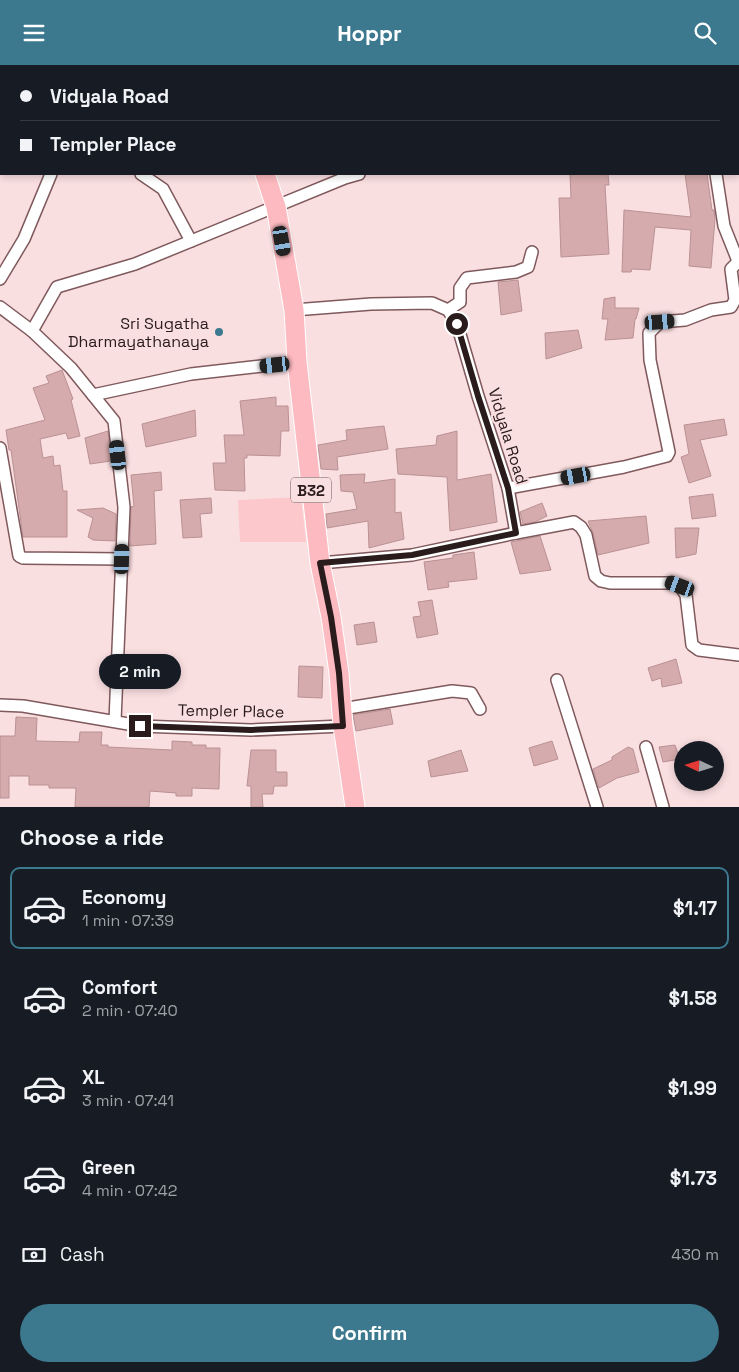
<!DOCTYPE html>
<meta charset="utf-8">
<style>
:root{--surface:#171b24;--page:#20242c;--text:#f1f3f6;--muted:#9ea1a6;--line:#363941;--accent:#3c798f}
body{margin:0;font-family:"Space Grotesk",sans-serif;background:var(--page);color:var(--text);height:100vh;display:flex;flex-direction:column;font-size:19px;white-space:nowrap}
*{box-sizing:border-box;margin:0}
p{font-size:16px;color:var(--muted)}
.icon{flex:none;width:28px;height:28px;fill:none;stroke:currentColor;stroke-width:2;stroke-linecap:round;stroke-linejoin:round}
.map{position:relative;height:742px;overflow:hidden}
.sheet{display:flex;flex-direction:column;background:var(--surface);flex:1}
.sheet>*{flex:none}
.top-card{position:absolute;left:0px;top:0px;width:740px;height:110px;box-shadow:0 2px 8px #0003;display:grid;align-content:center;height:110px;padding:0 20px;background:var(--surface)}
.needle{width:32px;rotate:274deg}
.fabs{position:absolute;left:674px;top:676px;display:grid;gap:10px}
.fabs a{display:grid;place-items:center;width:50px;height:50px;border-radius:50%;background:var(--surface);box-shadow:0 2px 8px #0003;font-size:25px}
.end{position:absolute;width:22px;height:22px;margin:-11px;border:6px solid #2a1b1c;background:#fff;box-shadow:0 0 0 2px #fff}
.from{border-radius:50%}
.bubble{position:absolute;height:35px;border-radius:18px;background:var(--surface);box-shadow:0 2px 8px #0003;font-size:16px;font-weight:600;line-height:35px;text-align:center}
.car{position:absolute;width:15px;height:30px;margin:-15px -8px;border-radius:6px;box-shadow:0 0 4px 1px #0007;background:linear-gradient(#222 24%,#8ab4d8 0 40%,#222 0 76%,#8ab4d8 0 86%,#222 0)}
.top-card b{display:flex;align-items:center;gap:18px;height:48px;font-size:19px}
.top-card b+b{border-top:1px solid var(--line)}
.top-card i{width:12px;height:12px;background:var(--text)}
ul{padding:0;list-style:none}
li{display:flex;align-items:center;gap:15px;height:82px;margin:0 10px 8px;padding:0 10px;border:2px solid transparent;border-radius:10px}
li div{flex:1}
li b{display:block;font-size:19px}
li em{font-style:normal;font-weight:600}
li.active{border-color:var(--accent)}
li>.icon{width:45px;height:45px;stroke-width:1.5}
h2{padding:0 20px;font-size:22px;line-height:60px}
.pay{display:flex;align-items:center;gap:12px;height:55px;padding:0 20px;font-size:19px}
.pay p{margin-inline-start:auto}
.primary-button{display:flex;gap:10px;margin-top:auto;padding:10px 20px}
.primary-button a{flex:1;height:58px;border-radius:30px;background:var(--accent);color:#fff;font-size:20px;font-weight:600;line-height:58px;text-align:center}
header{display:flex;justify-content:space-between;align-items:center;height:65px;padding:0 20px;background:var(--accent);color:#fff;font-size:22px;font-weight:600}
.map>svg:first-child{display:block}
.green{fill:#fcc8cb}
.building{fill:#d5abad;stroke:#ba9194}
.lines{fill:none;stroke-linecap:round;stroke-linejoin:round}
.street-casing{stroke:#7f595c;stroke-width:14}
.primary-casing{stroke:#fff;stroke-width:21}
.street{stroke:#fff;stroke-width:11}
.primary{stroke:#fdbac0;stroke-width:19}
.route{stroke:#2a1b1c;stroke-width:6}
.poi-dot{fill:#3c798f;stroke:#fadfe1;stroke-width:2}
.labels{text-anchor:middle;dominant-baseline:central;stroke-width:4.5;stroke-linejoin:round;paint-order:stroke}
.shield{fill:#fadfe1;stroke:#685657;stroke-width:1}
.shield-label{font-size:15px;font-weight:bold;fill:#2a1b1c}
.poi-label{font-size:16px;fill:#2a1b1c;stroke:#fadfe1;text-anchor:end}
.street-label{font-size:16px;fill:#2a1b1c;stroke:#fadfe1}
</style>
<header><svg class="icon" aria-label="menu" viewBox="0 0 24 24"><path d="M4 6h16M4 12h16M4 18h16"/></svg>Hoppr<svg class="icon" aria-label="search" viewBox="0 0 24 24"><circle cx="10" cy="10" r="6"/><path d="M15 15l6 6"/></svg></header>
<div class="map">
<svg width="739" height="742" viewBox="0 0 739 742">
<rect width="100%" height="100%" fill="#fadfe1"/>
<!-- green -->
<polygon class="green" points="301,432 306,477 240,477 238,435"/>
<!-- building -->
<g class="building">
<polygon points="570,109 608,109 609,120 605,120 609,189 561,192 559,133 571,133"/>
<polygon points="685,109 707,109 712,145 714,145 715,154 711,203 689,201 691,165 655,162 650,205 632,204 631,207 622,207 624,145 691,152"/>
<polygon points="518,215 522,246 501,250 498,217"/>
<polygon points="615,232 615,243 639,243 636,254 635,254 633,273 605,275 608,254 602,254 604,234"/>
<polygon points="578,265 582,283 546,294 545,268"/>
<polygon points="62,305 73,334 71,335 80,371 68,374 66,368 40,374 43,393 53,391 54,401 60,400 63,426 67,426 67,472 23,472 11,385 9,385 6,365 45,355 33,323 49,318 46,311"/>
<polygon points="276,332 276,341 288,341 289,366 281,366 280,391 247,390 247,393 244,393 245,426 215,425 213,398 226,398 224,370 244,370 240,336"/>
<polygon points="195,345 196,371 146,382 142,359"/>
<polygon points="724,354 727,370 700,375 711,411 689,418 681,392 689,389 684,360"/>
<polygon points="384,361 388,384 337,392 338,405 321,404 318,380 347,375 346,365"/>
<polygon points="108,366 111,396 90,399 85,373"/>
<polygon points="457,366 457,415 491,409 497,457 450,466 447,412 398,409 396,384 436,380 437,371"/>
<polygon points="161,407 162,425 154,426 156,479 130,481 131,442 134,441 131,410"/>
<polygon points="365,409 364,418 395,414 395,448 401,447 404,474 369,483 368,456 327,463 326,449 357,444 353,427 341,426 340,410"/>
<polygon points="713,429 716,451 692,454 689,432"/>
<polygon points="211,433 212,448 200,449 202,472 183,473 180,435"/>
<polygon points="542,438 547,451 535,457 523,459 520,447"/>
<polygon points="103,443 116,449 115,476 93,475 88,472 93,453 77,445"/>
<polygon points="646,451 649,478 598,490 593,468 588,456"/>
<polygon points="675,463 699,463 696,489 676,493"/>
<polygon points="540,471 551,505 520,509 511,477"/>
<polygon points="474,487 477,514 448,517 449,522 428,525 424,497 453,493 453,490"/>
<polygon points="432,535 438,569 417,573 413,552 421,551 418,537"/>
<polygon points="374,557 377,577 357,580 354,560"/>
<polygon points="676,594 682,618 662,622 661,613 652,616 648,603"/>
<polygon points="299,601 323,602 322,633 298,632"/>
<polygon points="390,644 393,659 356,666 353,650"/>
<polygon points="16,652 37,653 36,676 79,677 80,667 102,667 101,680 108,680 108,682 172,685 172,676 192,677 192,680 206,680 206,683 220,683 219,724 192,723 192,731 176,731 176,728 150,726 149,742 75,742 76,723 49,723 49,720 29,720 29,711 9,711 9,733 0,733 0,671 15,671"/>
<polygon points="552,676 558,694 534,701 529,683"/>
<polygon points="675,680 680,694 663,697 659,682"/>
<polygon points="628,682 633,684 639,707 617,713 599,723 593,704 612,695 612,692"/>
<polygon points="251,685 276,685 276,707 287,707 287,721 274,721 273,729 262,729 263,742 251,742 251,721 247,721"/>
<polygon points="461,685 468,706 431,712 428,696"/>
</g>
<g class="lines">
<defs>
<g id="street">
<polyline points="106,0 106,1"/>
<polyline points="255,0 264,1"/>
<polyline points="0,82 1,81"/>
<polyline points="141,109 163,124 191,176"/>
<polyline points="716,109 724,161 738,196"/>
<polyline points="0,214 24,174 51,109"/>
<polyline points="0,242 32,266 71,303 114,356 124,442 115,656"/>
<polyline points="294,245 371,239 432,238 448,245 457,259 478,331 508,423 516,468 412,490 320,498"/>
<polyline points="448,245 460,237 460,223 467,213 516,207 528,202 532,187"/>
<polyline points="32,266 57,222 135,199 345,113 359,109"/>
<polyline points="93,330 191,309 297,297"/>
<polyline points="0,383 19,491 23,493 122,494"/>
<polyline points="508,423 624,402 667,391 669,387 650,295 649,268 660,257 685,255 711,245 731,242 735,235 731,204 739,196"/>
<polyline points="516,468 574,457 581,462 586,470 595,511 601,516 610,518 671,518 680,521 686,530 692,580 699,585 739,590"/>
<polyline points="557,615 597,742"/>
<polyline points="0,640 23,641 140,661 251,665 343,661"/>
<polyline points="342,644 452,626 471,628 480,644"/>
<polyline points="646,682 663,742"/>
</g>
<g id="primary">
<polyline points="229,0 229,1"/>
<polyline points="265,109 276,142 294,245 297,297 320,498 331,552 339,608 343,661 355,742"/>
</g>
</defs>
<!-- street casing -->
<use href="#street" class="street-casing"/>
<!-- primary casing -->
<use href="#primary" class="primary-casing"/>
<!-- street -->
<use href="#street" class="street"/>
<!-- primary -->
<use href="#primary" class="primary"/>
</g>
<g class="lines">
<!-- route -->
<polyline class="route" points="140,661 251,665 343,661 339,608 331,552 320,498 412,490 516,468 508,423 478,331 457,259"/>
</g>
<!-- markers -->
<circle class="poi-dot" cx="219" cy="267" r="5"/>
<g class="labels">
<!-- shield labels -->
<rect class="shield" x="291" y="412.5" width="40" height="25" rx="4"/>
<g class="shield-label">
<text x="311" y="425">B32</text>
</g>
<!-- poi labels -->
<g class="poi-label">
<text x="209" y="258">Sri Sugatha<tspan x="209" dy="18">Dharmayathanaya</tspan></text>
</g>
<!-- street labels -->
<g class="street-label">
<text transform="translate(508 371) rotate(73)">Vidyala Road</text>
<text transform="translate(231 646) rotate(1)">Templer Place</text>
</g>
</g>
</svg>
<div class="fabs">
<a><svg class="needle" viewBox="-14 -14 28 28"><path d="M0-13l5 13h-10z" fill="#e53935"/><path d="M0 13l5-13h-10z" fill="#9ea1a6"/></svg></a>
</div>
<i class="end from" style="left:457px;top:259px"></i>
<i class="end" style="left:140px;top:661px"></i>
<div class="bubble" style="left:99px;top:589px;width:82px">2 min</div>
<i class="car" style="left:282px;top:176px;rotate:170deg"></i>
<i class="car" style="left:660px;top:257px;rotate:86deg"></i>
<i class="car" style="left:275px;top:300px;rotate:264deg"></i>
<i class="car" style="left:118px;top:390px;rotate:354deg"></i>
<i class="car" style="left:576px;top:411px;rotate:260deg"></i>
<i class="car" style="left:122px;top:494px;rotate:2deg"></i>
<i class="car" style="left:680px;top:521px;rotate:290deg"></i>
<div class="top-card">
<b><i class="from"></i>Vidyala Road</b>
<b><i></i>Templer Place</b>
</div>
</div>
<section class="sheet">
<h2>Choose a ride</h2>
<ul>
<li class="active"><svg class="icon" aria-label="car" viewBox="0 0 24 24"><path d="M5 17H2v-5l4-1 3-4h7l3 4 3 1v5h-3M9 17h6M6 11h13"/><circle cx="7" cy="17" r="2"/><circle cx="17" cy="17" r="2"/></svg><div><b>Economy</b><p>1 min · 07:39</p></div><em>$1.17</em></li>
<li><svg class="icon" aria-label="car" viewBox="0 0 24 24"><path d="M5 17H2v-5l4-1 3-4h7l3 4 3 1v5h-3M9 17h6M6 11h13"/><circle cx="7" cy="17" r="2"/><circle cx="17" cy="17" r="2"/></svg><div><b>Comfort</b><p>2 min · 07:40</p></div><em>$1.58</em></li>
<li><svg class="icon" aria-label="car" viewBox="0 0 24 24"><path d="M5 17H2v-5l4-1 3-4h7l3 4 3 1v5h-3M9 17h6M6 11h13"/><circle cx="7" cy="17" r="2"/><circle cx="17" cy="17" r="2"/></svg><div><b>XL</b><p>3 min · 07:41</p></div><em>$1.99</em></li>
<li><svg class="icon" aria-label="car" viewBox="0 0 24 24"><path d="M5 17H2v-5l4-1 3-4h7l3 4 3 1v5h-3M9 17h6M6 11h13"/><circle cx="7" cy="17" r="2"/><circle cx="17" cy="17" r="2"/></svg><div><b>Green</b><p>4 min · 07:42</p></div><em>$1.73</em></li>
</ul>
<div class="pay"><svg class="icon" aria-label="cash" viewBox="0 0 24 24"><path d="M3 7h18v10H3z"/><circle cx="12" cy="12" r="2"/></svg>Cash<p>430 m</p></div>
<div class="primary-button"><a>Confirm</a></div>
</section>
